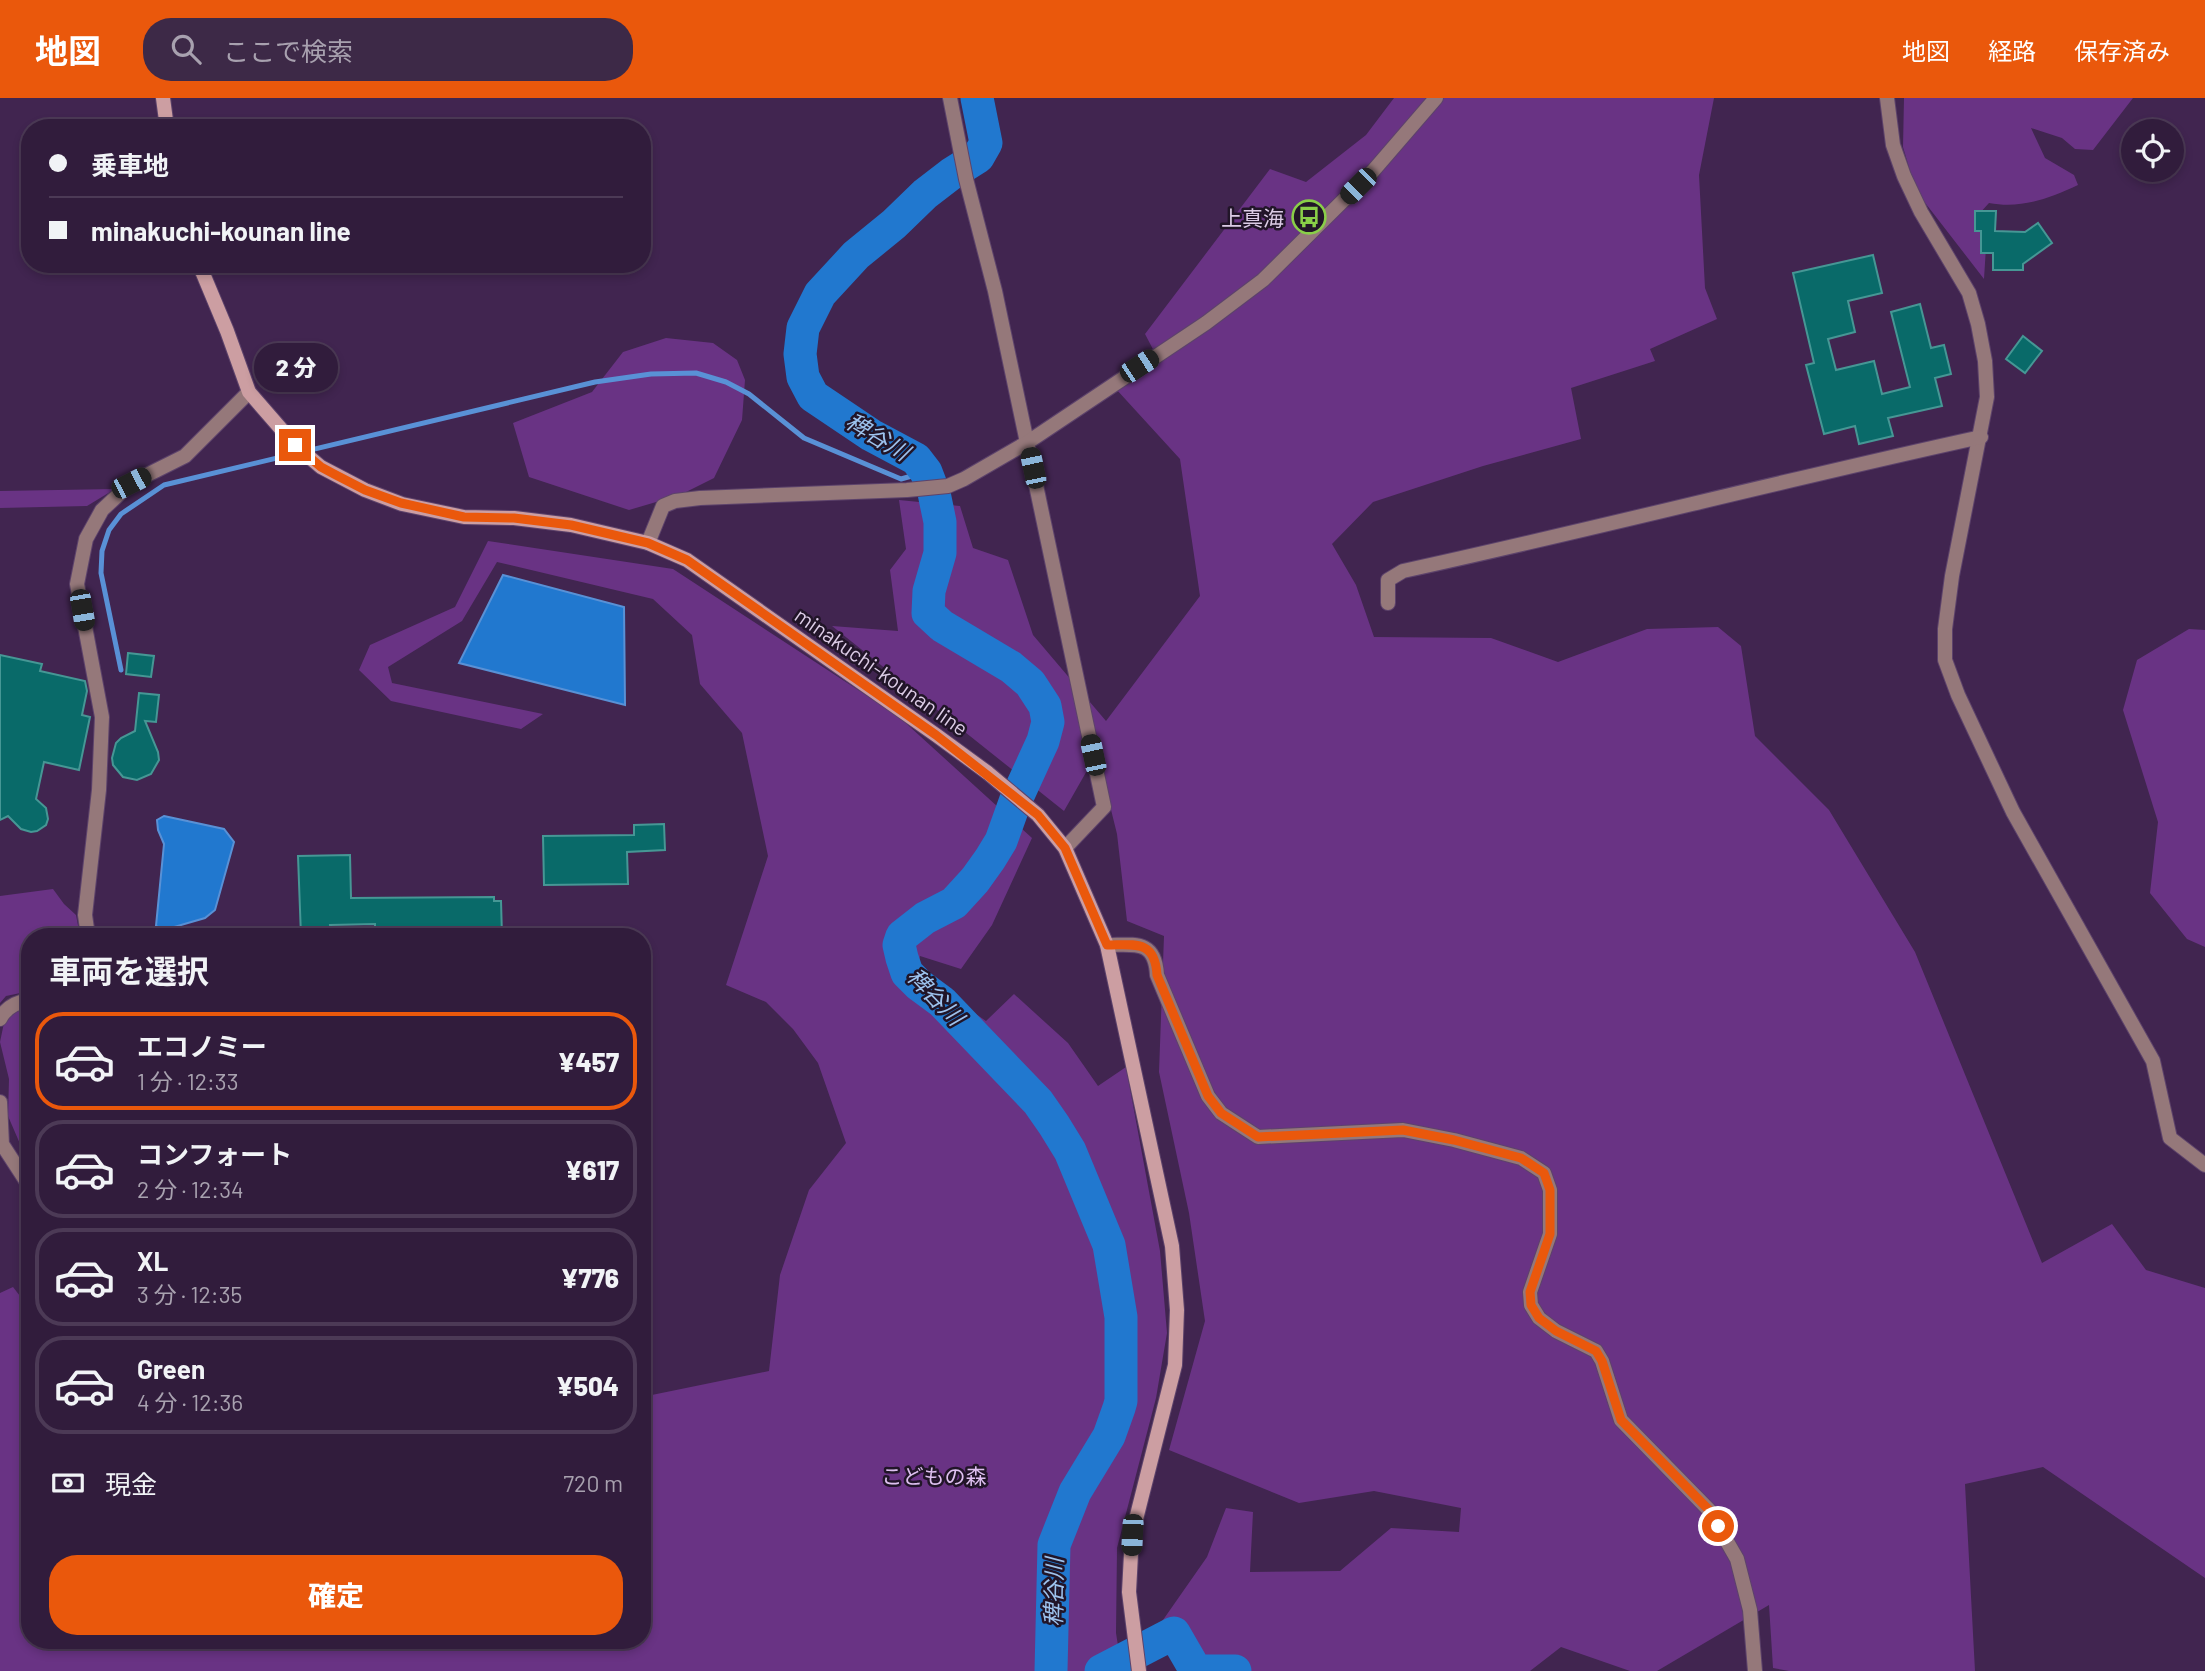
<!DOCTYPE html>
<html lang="ja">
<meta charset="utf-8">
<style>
:root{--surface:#311c3c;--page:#3d2947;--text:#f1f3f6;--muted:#a8a1af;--line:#4c3a56;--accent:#ea580c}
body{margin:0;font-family:Barlow,"Noto Sans JP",sans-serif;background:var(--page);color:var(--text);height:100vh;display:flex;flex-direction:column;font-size:26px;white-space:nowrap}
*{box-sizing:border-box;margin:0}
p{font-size:23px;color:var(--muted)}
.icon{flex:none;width:38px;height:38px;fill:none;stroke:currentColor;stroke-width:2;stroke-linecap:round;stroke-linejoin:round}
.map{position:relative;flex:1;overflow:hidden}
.drawer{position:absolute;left:21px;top:830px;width:630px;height:721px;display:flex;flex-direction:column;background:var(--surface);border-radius:28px;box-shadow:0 4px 10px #0003,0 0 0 2px var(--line)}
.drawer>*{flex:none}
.hud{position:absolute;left:21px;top:21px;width:630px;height:154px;border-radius:28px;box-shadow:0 4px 10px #0003,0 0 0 2px var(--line);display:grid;align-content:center;height:154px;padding:0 28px;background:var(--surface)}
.tools{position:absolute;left:2121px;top:21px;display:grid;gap:14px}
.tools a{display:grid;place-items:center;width:63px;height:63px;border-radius:50%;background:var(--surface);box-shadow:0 4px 10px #0003,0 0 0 2px var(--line);font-size:35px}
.end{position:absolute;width:32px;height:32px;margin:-16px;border:9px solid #ea580c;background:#fff;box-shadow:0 0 0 4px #fff}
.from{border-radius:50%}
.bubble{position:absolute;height:49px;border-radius:24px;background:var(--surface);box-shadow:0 4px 10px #0003,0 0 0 2px var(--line);font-size:23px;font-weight:800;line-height:49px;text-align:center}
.car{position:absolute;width:21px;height:42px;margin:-21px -10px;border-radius:9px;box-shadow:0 0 5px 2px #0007;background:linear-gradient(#222 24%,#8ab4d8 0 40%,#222 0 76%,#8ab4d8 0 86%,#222 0)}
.hud b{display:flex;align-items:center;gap:24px;height:66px;font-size:26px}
.hud b+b{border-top:2px solid var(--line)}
.hud i{width:18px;height:18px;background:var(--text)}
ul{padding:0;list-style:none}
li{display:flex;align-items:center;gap:21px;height:98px;margin:0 14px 10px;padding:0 14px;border:4px solid var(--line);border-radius:28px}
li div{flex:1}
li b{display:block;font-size:26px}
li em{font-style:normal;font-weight:800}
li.current{border-color:var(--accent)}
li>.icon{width:63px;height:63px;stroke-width:1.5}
h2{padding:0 28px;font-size:32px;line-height:84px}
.pay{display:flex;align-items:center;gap:18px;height:77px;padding:0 28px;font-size:26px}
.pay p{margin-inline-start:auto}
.cta{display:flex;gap:14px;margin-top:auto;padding:14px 28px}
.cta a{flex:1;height:80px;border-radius:28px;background:var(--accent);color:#fff;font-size:28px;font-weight:800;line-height:80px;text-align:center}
header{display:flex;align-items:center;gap:42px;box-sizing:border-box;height:98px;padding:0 35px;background:var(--accent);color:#fff}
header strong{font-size:33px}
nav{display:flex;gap:38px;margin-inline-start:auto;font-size:24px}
.search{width:490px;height:63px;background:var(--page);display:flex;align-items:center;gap:18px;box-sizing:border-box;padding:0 24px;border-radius:28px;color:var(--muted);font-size:26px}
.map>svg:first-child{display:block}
.green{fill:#693384}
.water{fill:#2178cf;stroke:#5991d6;stroke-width:2}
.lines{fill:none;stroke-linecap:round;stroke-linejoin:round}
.stream{stroke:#5991d6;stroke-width:5}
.river{stroke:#2178cf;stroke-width:33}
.building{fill:#096a69;stroke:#469795;stroke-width:2}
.street-casing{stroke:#5d436b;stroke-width:16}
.secondary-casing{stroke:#5d436b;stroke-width:16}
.street{stroke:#95787a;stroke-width:14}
.secondary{stroke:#cc9ea2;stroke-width:14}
.route{stroke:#ea580c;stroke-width:9}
.labels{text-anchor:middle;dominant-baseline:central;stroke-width:5;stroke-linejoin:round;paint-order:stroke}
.poi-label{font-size:21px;fill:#dccce6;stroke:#211528;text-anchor:end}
.street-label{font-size:21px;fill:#dccce6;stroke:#211528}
.park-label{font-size:21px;fill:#dec0f0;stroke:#211528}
.water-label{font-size:23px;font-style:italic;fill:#9dc3ee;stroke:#211528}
</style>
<header>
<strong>地図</strong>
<div class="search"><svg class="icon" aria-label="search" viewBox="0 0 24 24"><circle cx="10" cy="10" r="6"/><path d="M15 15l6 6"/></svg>ここで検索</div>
<nav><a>地図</a><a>経路</a><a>保存済み</a></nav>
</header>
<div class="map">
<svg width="2205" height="1573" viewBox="0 0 2205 1573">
<rect width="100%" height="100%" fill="#412550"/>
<!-- green -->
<g class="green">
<polygon points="1394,0 1714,0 1699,77 1705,190 1717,221 1650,251 1655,263 1571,290 1581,341 1483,368 1373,404 1332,446 1356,487 1374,539 1491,540 1558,564 1647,531 1718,529 1741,548 1755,638 1829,712 1915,854 2042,1165 2112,1126 2146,1172 2205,1190 2205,1480 2043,1369 1965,1386 1975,1573 1789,1573 1773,1570 1769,1507 1657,1573 1630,1573 1561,1549 1530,1573 1237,1573 1236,1564 1156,1556 1156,1532 1207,1459 1226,1410 1253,1414 1250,1474 1340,1473 1391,1430 1459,1434 1461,1410 1374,1393 1299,1405 1169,1352 1205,1223 1189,1115 1159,974 1164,838 1127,823 1117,736 1097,655 1064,713 832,528 898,533 890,472 906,451 899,402 960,408 973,450 1008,462 1033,537 1106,623 1200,498 1180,361 1116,291 1157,259 1145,236 1270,71 1306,84 1366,37"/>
<path d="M 1904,0 L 2133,0 L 2093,52 L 2075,51 L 2062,40 L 2031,30 L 2045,60 L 2074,77 L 2078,87 C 2048,101 2021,111 1989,105 L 1979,116 L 1986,149 L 1984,181 L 1916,93 L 1903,49 Z"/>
<polygon points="666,240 713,245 737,262 745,282 742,322 714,380 680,397 629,412 529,379 513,325 592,294 623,254"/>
<polygon points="115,391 87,408 0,410 0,393"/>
<polygon points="488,443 673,471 898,618 1032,740 992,827 961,871 920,858 917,875 986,923 1014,896 1068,945 1098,988 1126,969 1160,1153 1167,1235 1156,1300 1117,1450 1116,1535 1122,1573 0,1573 0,1195 13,1189 30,1211 30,1542 642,1542 642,1299 769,1273 780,1177 809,1092 846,1045 818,965 793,931 766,904 726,887 768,758 742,635 700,586 692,537 653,501 497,464 462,523 388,569 392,585 543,616 521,631 391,603 359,572 370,547 455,509"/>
<polygon points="2189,531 2205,532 2205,849 2187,841 2150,795 2158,724 2123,612 2137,562"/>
<polygon points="53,791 64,806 76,817 80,838 30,838 30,893 6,898 0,905 0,798"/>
<polygon points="24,909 30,910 30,1069 8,1018 9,981 0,944 5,920"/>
</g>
<!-- water -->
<g class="water">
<polygon points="503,477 624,509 625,607 459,565"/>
<polygon points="164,718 224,731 234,744 215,812 205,820 164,832 156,828 164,746 158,732 157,722"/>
</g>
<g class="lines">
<!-- stream -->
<polyline class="stream" points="121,572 101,475 102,453 109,432 121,416 164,387 595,284 651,276 696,275 726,284 749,296 804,340 901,381 926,374"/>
<!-- river -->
<g class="river">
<polyline points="977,0 986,45 978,59 951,76 925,96 894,126 856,157 820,196 803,230 800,256 803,279 813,298 871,337 916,361 926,374 934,395 940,424 940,455 929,493 928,515 942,528 1011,569 1030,585 1045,608 1048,624 1043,643 1015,704 1001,743 990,761 975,782 954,805 925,820 902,838 899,847 902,860 907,875 919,887 942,904 1038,1004 1054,1027 1070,1053 1109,1147 1121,1219 1121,1303 1119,1310 1109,1338 1075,1394 1054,1447 1051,1573"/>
<polyline points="1101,1573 1174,1535 1196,1573 1235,1573"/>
</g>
</g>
<!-- building -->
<g class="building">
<polygon points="1975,113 1996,113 1995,133 2025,134 2038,125 2052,145 2023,166 2023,172 1993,172 1993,155 1981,155 1981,133 1975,133"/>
<polygon points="1873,157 1882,195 1848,203 1855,234 1828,241 1836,272 1874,263 1882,296 1910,289 1891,214 1920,206 1931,250 1944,247 1951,276 1935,280 1942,308 1888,320 1893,338 1859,346 1855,328 1824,336 1806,267 1814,265 1793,175"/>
<polygon points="2023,238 2042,253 2025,275 2006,261"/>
<polygon points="128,555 154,558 151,579 126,576"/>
<polygon points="0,557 42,566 40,573 85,583 87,593 82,617 90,619 79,672 44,664 36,701 46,710 48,721 46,727 37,733 31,734 21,731 8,718 0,722"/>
<polygon points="139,595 159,597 156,624 145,623 158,654 159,662 151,676 137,682 123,679 113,667 112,660 116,645 121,640 135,633"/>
<polygon points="664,726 665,752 627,754 628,786 544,787 543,738 634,737 634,727"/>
<polygon points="350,757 351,800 494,799 494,803 501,803 502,838 375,838 375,826 330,827 331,838 301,838 298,758"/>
</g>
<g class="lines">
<defs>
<g id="street">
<polyline points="950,0 966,81 995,193 1104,709 1065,750"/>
<polyline points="1887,0 1893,47 1904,78 1921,114 1969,195 1978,226 1985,263 1987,299 1952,478 1945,531 1945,562 1958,597 2013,714 2153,963 2170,1040 2205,1067"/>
<polyline points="648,445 663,408 675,403 700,400 907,392 948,388 964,381 1028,344 1206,225 1263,182 1373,73 1436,0"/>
<path d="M 1388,505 L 1388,482 L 1403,473 C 1596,431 1788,381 1981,339"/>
<polyline points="88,838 85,817 99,692 102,619 77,486 86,441 102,412 131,385 185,358 249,294"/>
<path d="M 1107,847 C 1134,847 1155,841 1157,877 L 1208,998 L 1221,1015 L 1258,1039 L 1403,1032 L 1454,1042 L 1521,1060 L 1544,1075 L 1550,1092 L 1550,1136 L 1530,1194 L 1531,1207 L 1539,1220 L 1556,1233 L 1596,1253 L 1602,1263 L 1621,1322 L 1709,1412 L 1737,1461 L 1750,1512 L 1755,1573"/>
<path d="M 0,921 C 6,909 16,904 30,902"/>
<polyline points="0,1004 2,1046 30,1089"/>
</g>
<g id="secondary">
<polyline points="163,0 167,30"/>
<polyline points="199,166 227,233 249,294 295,347 321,369 365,392 402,406 464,419 514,420 571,427 648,445 687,462 936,637 988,675 1038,717 1065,750 1107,847 1172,1148 1177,1212 1175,1267 1132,1437 1129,1494 1139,1573"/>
</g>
</defs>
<!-- street casing -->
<use href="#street" class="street-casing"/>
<!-- secondary casing -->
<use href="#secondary" class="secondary-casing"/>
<!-- street -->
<use href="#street" class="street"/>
<!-- secondary -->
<use href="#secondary" class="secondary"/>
</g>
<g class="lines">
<!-- route -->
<path class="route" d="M 295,347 L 321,369 L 334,376 L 365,392 L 401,405 L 464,419 L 514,420 L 571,427 L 648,445 L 687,462 L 936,637 L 1038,717 L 1065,750 L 1107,847 C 1134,847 1155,841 1157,877 L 1208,998 L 1221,1015 L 1258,1039 L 1403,1032 L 1454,1042 L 1521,1060 L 1544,1075 L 1550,1092 L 1550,1136 L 1530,1194 L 1531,1207 L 1539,1220 L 1556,1233 L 1596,1253 L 1602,1263 L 1621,1322 L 1709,1412 L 1718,1428"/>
</g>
<!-- icons -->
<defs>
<symbol id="bus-ring" viewBox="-11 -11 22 22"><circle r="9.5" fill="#211528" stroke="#89cf48" stroke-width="1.5"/><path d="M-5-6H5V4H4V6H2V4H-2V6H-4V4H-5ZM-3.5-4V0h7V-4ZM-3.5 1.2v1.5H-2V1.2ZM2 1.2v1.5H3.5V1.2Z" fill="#89cf48"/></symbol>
</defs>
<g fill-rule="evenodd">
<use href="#bus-ring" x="1290" y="100" width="38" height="38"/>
</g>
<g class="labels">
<!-- poi labels -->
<g class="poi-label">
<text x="1284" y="119">上真海</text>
</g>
<!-- street labels -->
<g class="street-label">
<text transform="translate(882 573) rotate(35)">minakuchi-kounan line</text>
</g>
<!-- park labels -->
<g class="park-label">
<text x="934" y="1377">こどもの森</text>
</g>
<!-- water labels -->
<g class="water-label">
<text transform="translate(878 338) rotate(31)">稗谷川</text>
<text transform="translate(936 898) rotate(46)">稗谷川</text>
<text transform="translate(1053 1494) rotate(-89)">稗谷川</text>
</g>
</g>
</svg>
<div class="tools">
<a><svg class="icon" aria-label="locate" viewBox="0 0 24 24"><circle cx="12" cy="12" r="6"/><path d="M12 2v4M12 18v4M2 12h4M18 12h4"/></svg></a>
</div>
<i class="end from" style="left:1718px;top:1428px"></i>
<i class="end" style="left:295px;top:347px"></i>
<div class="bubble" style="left:254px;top:245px;width:84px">2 分</div>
<i class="car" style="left:1358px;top:88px;rotate:225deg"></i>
<i class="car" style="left:1139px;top:268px;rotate:57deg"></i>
<i class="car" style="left:1033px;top:370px;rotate:348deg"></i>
<i class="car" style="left:131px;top:385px;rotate:63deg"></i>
<i class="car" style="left:82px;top:512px;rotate:170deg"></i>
<i class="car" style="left:1093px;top:657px;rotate:348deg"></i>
<i class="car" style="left:1132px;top:1437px;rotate:183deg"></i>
<div class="hud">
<b><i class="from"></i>乗車地</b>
<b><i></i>minakuchi-kounan line</b>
</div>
<section class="drawer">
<h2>車両を選択</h2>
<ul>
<li class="current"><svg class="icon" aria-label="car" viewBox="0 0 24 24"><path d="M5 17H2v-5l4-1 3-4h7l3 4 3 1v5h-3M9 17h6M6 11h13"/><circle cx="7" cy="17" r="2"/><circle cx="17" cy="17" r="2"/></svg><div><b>エコノミー</b><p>1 分 · 12:33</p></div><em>¥457</em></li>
<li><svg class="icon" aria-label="car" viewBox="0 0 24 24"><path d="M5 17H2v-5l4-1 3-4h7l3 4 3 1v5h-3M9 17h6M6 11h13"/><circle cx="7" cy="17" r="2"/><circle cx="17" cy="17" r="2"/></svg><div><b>コンフォート</b><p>2 分 · 12:34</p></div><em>¥617</em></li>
<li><svg class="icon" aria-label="car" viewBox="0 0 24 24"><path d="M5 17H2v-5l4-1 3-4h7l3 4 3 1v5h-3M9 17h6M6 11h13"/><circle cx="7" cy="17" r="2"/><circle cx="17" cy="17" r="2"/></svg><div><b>XL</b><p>3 分 · 12:35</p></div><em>¥776</em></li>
<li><svg class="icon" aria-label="car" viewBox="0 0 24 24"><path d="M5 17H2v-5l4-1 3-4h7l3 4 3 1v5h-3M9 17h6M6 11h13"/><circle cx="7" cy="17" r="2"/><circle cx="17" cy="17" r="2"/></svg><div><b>Green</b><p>4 分 · 12:36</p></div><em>¥504</em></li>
</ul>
<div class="pay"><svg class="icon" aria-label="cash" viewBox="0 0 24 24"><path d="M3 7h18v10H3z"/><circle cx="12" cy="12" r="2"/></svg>現金<p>720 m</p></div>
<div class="cta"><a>確定</a></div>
</section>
</div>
